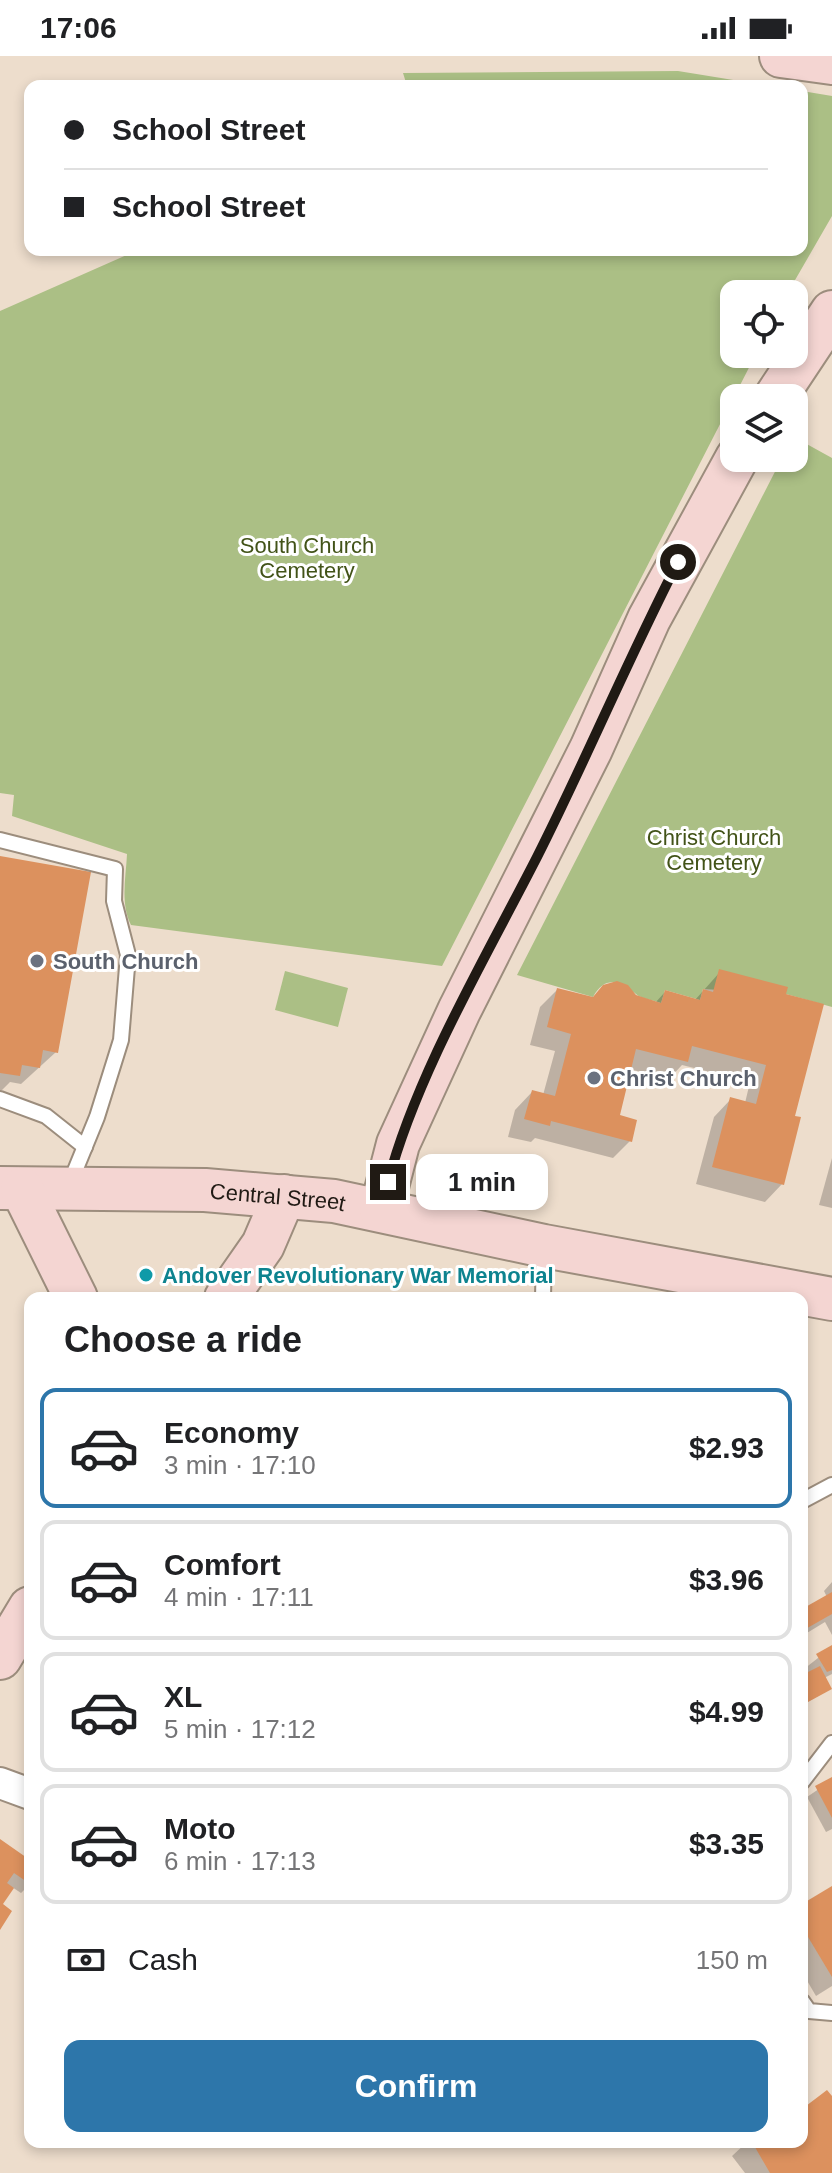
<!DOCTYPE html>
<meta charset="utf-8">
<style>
:root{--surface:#fff;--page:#f2f2f2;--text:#202124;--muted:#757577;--line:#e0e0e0;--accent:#2d76aa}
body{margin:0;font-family:Helvetica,sans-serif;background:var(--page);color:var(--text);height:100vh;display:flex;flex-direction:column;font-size:30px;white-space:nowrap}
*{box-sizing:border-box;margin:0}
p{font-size:26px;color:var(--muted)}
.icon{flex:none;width:44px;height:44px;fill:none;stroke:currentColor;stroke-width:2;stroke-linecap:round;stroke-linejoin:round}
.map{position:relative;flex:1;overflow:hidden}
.drawer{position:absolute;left:24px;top:1236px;width:784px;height:856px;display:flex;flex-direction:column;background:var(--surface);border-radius:16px;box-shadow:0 4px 12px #0003}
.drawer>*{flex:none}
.guide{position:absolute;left:24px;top:24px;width:784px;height:176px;border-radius:16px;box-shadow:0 4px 12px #0003;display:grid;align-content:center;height:176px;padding:0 40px;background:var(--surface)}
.fabs{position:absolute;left:720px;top:224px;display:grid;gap:16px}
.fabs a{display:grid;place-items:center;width:88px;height:88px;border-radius:16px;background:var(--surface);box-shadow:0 4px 12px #0003;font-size:40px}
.end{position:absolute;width:36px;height:36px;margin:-18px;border:10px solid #201a14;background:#fff;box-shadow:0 0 0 4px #fff}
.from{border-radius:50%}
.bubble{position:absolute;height:56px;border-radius:16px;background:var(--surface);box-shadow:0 4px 12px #0003;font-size:26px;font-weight:800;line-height:56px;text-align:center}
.guide b{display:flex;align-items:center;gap:28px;height:76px;font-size:30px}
.guide b+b{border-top:2px solid var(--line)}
.guide i{width:20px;height:20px;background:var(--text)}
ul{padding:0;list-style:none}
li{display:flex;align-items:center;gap:24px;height:120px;margin:0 16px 12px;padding:0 24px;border:4px solid var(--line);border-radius:16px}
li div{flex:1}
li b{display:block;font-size:30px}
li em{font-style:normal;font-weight:800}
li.active{border-color:var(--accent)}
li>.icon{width:72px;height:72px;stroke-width:1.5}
h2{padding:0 40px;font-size:36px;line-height:96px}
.pay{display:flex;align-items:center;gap:20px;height:88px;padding:0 40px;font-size:30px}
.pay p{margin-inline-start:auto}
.button{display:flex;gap:16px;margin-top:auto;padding:16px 40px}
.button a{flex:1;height:92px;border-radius:16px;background:var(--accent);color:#fff;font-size:32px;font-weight:800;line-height:92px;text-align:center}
.status{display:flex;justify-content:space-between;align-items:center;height:56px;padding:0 40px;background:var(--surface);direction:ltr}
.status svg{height:22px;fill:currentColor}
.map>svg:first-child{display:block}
.green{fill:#abbf85}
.shadow{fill:#0003}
.building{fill:#dc915e}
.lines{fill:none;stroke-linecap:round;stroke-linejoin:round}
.lane-casing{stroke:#9c8d7d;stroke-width:18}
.street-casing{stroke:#9c8d7d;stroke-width:34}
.secondary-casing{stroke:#9c8d7d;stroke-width:46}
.lane{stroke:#fff;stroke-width:14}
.street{stroke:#fff;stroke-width:30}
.secondary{stroke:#f4d5d2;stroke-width:42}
.route{stroke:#201a14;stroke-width:10}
.worship-dot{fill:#6b7280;stroke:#fff;stroke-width:3}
.culture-dot{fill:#0f9aa8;stroke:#fff;stroke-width:3}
.labels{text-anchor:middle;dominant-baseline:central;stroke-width:6;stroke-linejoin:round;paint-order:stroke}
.park-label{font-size:22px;fill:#425318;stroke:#fff}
.worship-label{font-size:22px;font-weight:bold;fill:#5b616d;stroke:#fff;text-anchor:start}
.street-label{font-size:22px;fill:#201a14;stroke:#fff}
.culture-label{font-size:22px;font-weight:bold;fill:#0d838f;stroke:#fff;text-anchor:start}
</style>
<div class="status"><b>17:06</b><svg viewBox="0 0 49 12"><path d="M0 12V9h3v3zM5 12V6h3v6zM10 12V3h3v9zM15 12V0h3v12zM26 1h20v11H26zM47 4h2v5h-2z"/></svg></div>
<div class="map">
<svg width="832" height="2117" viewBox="0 0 832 2117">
<rect width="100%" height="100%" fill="#edddcc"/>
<!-- green -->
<g class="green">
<polygon points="678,15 770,30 407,30 403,17"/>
<path d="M 802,35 L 832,40 L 832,160 L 787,238 L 734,238 L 734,298 L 756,298 L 442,910 L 131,869 C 120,847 126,821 127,798 L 12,760 L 14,739 L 0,737 L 0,255 L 138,194 L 802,194 Z"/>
<path d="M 794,381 L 832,402 L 832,951 L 786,938 L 703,933 L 700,944 L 665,934 L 661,947 C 654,944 641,943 636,938 C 620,925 605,919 593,941 L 517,919 L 782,402 L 794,402 Z"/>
<polygon points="285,915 348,932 338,971 275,954"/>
</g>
<!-- shadow -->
<g class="shadow">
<polygon points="0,802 56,996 21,1028 10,1026 0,1036"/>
<polygon points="720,916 793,1061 782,1128 765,1146 696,1128 714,1061 731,1043 745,1047 750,1026 682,1009 669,1023 629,1013 617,1060 630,1085 613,1102 535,1082 531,1086 508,1081 515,1054 532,1036 543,1039 555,995 530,989 540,951 557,934 591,943 635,941 655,947 665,936 695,944"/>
<polygon points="832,1102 832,1152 819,1149"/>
<polygon points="832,1526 832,1579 825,1566 802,1580 802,1555 827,1541 824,1535"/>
<polygon points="832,1591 832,1618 824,1622 830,1633 804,1648 802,1622 807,1619 804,1613"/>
<polygon points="832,1724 832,1773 826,1776 807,1741"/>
<polygon points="0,1785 30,1806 30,1828 21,1837 12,1831 0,1849"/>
<polygon points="832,1833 832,1930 816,1940 802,1916 802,1851"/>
<polygon points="832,2043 832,2117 745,2117 732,2100 747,2086 802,2086 802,2056"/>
</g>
<!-- building -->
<g class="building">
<polygon points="0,800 91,816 58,997 43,994 40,1012 22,1009 20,1020 0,1017"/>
<polygon points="719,913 788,931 786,938 824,948 795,1060 801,1061 784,1129 712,1111 730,1041 756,1048 766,1009 692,990 688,1006 636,993 620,1059 637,1064 632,1086 551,1065 550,1070 524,1063 532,1034 555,1040 571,978 547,971 557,932 593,941 603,929 617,925 628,929 636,939 661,947 665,934 700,944 703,933 713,936"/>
<polygon points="832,1536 832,1558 802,1575 802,1553"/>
<polygon points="832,1589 832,1614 827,1616 816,1598"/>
<polygon points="820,1610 832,1633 808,1646 802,1634 802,1619"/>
<polygon points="832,1721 832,1762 815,1730"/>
<polygon points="0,1783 30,1804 30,1828 14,1817 7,1827 14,1832 3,1848 12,1855 0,1874"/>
<polygon points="832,1830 832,1921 802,1871 802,1848"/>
<polygon points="827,2034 832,2040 832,2117 770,2117 752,2086 802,2086 802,2053"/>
</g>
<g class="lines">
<defs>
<g id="lane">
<polyline points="0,784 115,813 114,845 128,899 121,984 97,1061 70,1127"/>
<polyline points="0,1043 46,1060 85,1091"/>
<polyline points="543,1242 544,1194"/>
<polyline points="802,1445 832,1429"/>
<polyline points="802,1726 832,1687"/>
<polyline points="802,1945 809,1955 832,1957"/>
</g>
<polyline id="street" points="0,1727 30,1738"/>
<g id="secondary">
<polyline points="781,0 832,7"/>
<polyline points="775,342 832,256"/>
<path id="s1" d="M 0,1132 L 205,1134 L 334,1145 L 544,1190 L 832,1243"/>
<polyline points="22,1133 76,1242"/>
<polyline points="381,1154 398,1088 459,955 591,693 649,563 737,402"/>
<polyline points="226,1242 263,1189 284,1140"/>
<polyline points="0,1602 30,1552"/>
</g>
</defs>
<!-- lane casing -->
<use href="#lane" class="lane-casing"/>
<!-- street casing -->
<use href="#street" class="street-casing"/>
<!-- secondary casing -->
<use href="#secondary" class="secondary-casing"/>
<!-- lane -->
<use href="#lane" class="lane"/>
<!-- street -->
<use href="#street" class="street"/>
<!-- secondary -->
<use href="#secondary" class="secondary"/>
</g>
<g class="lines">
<!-- route -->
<path class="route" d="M 388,1126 C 416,1019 486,901 537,801 C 586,704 628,603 678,506"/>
</g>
<!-- markers -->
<g class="worship-dot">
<circle cx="37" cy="905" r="8"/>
<circle cx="594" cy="1022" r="8"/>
</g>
<circle class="culture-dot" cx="146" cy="1219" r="8"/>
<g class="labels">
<!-- park labels -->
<g class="park-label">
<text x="307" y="489">South Church<tspan x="307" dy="25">Cemetery</tspan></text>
<text x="714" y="781">Christ Church<tspan x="714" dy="25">Cemetery</tspan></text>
</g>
<!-- worship labels -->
<g class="worship-label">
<text x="53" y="905">South Church</text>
<text x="610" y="1022">Christ Church</text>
</g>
<!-- street labels -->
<g class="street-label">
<text stroke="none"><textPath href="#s1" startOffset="278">Central Street</textPath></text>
</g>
<!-- culture labels -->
<g class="culture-label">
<text x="162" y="1219">Andover Revolutionary War Memorial</text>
</g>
</g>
</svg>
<div class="fabs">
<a><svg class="icon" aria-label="locate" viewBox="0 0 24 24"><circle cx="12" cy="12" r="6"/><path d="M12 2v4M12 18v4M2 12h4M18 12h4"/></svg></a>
<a><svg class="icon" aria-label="layers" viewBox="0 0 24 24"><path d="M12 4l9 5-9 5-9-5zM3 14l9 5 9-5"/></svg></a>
</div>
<i class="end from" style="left:678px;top:506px"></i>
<i class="end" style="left:388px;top:1126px"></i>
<div class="bubble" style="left:416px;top:1098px;width:132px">1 min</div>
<div class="guide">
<b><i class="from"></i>School Street</b>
<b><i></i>School Street</b>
</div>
<section class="drawer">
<h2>Choose a ride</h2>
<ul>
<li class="active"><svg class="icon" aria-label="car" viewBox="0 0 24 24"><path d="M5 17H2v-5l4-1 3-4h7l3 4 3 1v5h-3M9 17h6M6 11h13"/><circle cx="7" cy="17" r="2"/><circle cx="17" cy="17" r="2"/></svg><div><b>Economy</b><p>3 min · 17:10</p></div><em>$2.93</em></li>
<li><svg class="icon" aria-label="car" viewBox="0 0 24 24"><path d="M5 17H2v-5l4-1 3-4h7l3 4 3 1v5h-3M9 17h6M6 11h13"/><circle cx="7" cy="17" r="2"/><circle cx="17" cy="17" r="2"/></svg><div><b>Comfort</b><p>4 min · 17:11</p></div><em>$3.96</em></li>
<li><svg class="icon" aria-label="car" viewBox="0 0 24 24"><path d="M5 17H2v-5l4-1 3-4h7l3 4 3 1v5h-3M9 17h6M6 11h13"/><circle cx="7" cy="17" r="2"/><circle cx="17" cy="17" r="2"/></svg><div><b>XL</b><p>5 min · 17:12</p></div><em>$4.99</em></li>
<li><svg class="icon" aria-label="car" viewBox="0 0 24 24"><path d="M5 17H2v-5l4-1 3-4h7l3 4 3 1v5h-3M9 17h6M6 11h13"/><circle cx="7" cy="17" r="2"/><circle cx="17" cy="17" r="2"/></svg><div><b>Moto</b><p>6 min · 17:13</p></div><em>$3.35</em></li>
</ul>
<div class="pay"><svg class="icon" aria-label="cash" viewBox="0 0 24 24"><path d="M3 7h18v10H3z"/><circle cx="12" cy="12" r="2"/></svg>Cash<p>150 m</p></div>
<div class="button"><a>Confirm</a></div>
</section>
</div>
